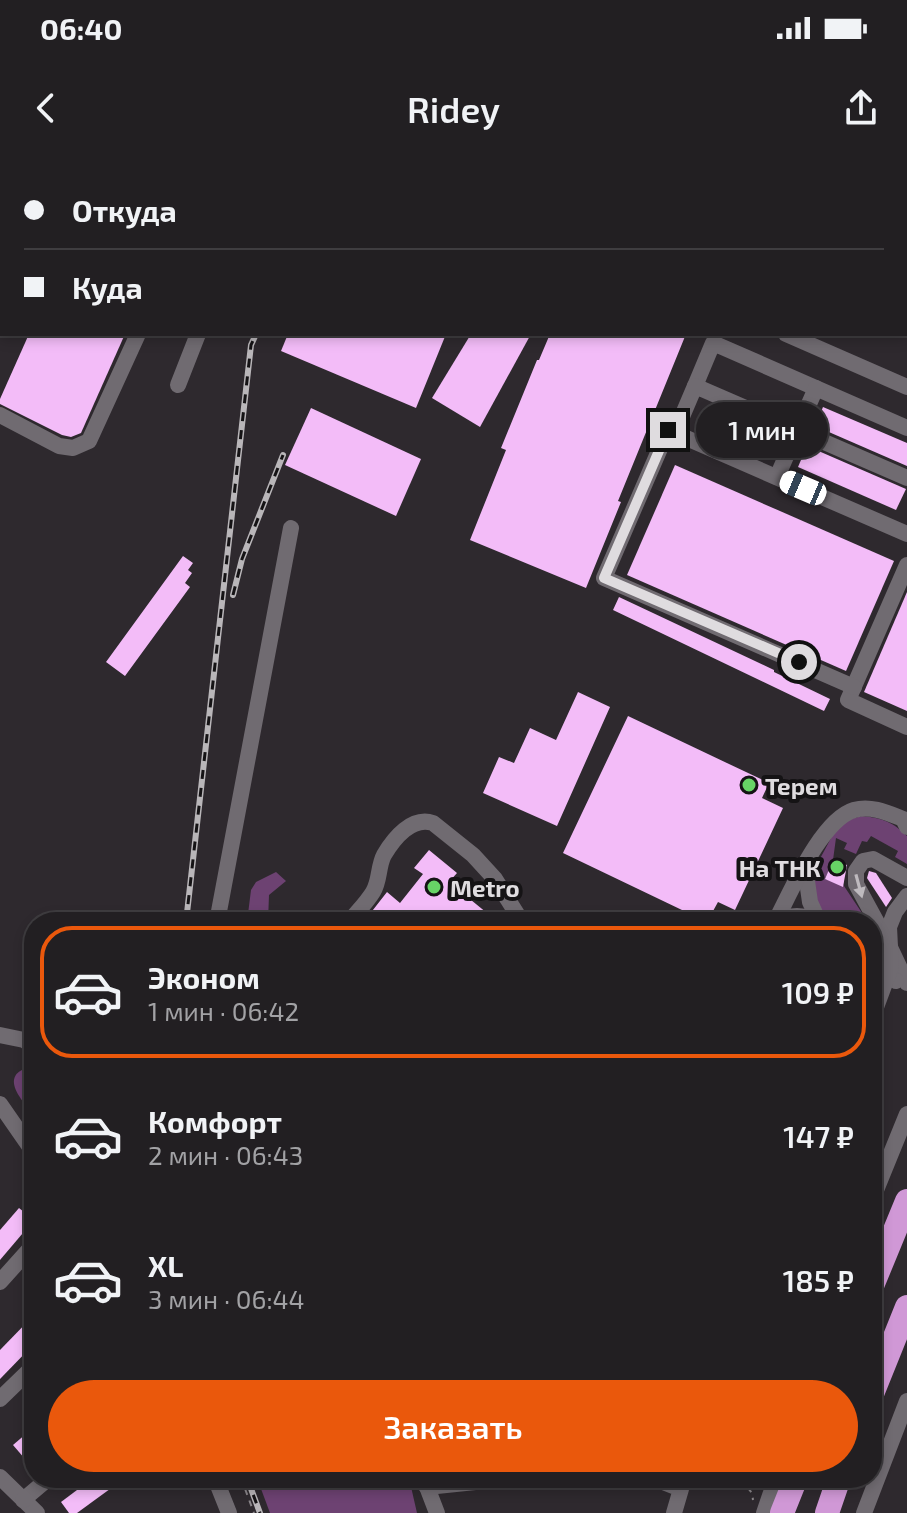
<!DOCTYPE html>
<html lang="ru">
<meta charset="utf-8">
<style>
:root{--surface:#221f22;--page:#2a272a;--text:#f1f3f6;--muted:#a2a2a5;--line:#3f3d40;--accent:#ea580c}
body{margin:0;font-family:"Exo 2",sans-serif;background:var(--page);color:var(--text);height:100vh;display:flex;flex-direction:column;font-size:30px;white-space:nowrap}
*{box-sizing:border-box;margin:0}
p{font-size:26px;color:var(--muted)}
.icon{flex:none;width:44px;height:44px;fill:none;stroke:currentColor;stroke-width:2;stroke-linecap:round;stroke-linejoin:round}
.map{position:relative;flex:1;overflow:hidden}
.drawer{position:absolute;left:24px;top:752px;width:858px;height:576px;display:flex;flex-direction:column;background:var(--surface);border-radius:32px;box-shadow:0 4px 12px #0003,0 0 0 2px var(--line)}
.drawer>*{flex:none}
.guide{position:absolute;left:0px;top:0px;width:908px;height:176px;box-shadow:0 4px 12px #0003,0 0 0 2px var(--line);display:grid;align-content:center;height:176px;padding:0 24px;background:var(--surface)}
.end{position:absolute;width:36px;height:36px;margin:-18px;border:10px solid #dfdcdf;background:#111;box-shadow:0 0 0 4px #111}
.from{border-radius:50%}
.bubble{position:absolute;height:56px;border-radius:28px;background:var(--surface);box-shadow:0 4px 12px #0003,0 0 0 2px var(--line);font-size:26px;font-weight:600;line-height:56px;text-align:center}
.car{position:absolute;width:24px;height:48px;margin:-24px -12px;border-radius:10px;box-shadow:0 0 6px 2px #0007;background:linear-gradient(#fff 24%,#345 0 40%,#fff 0 76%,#345 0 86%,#fff 0)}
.guide b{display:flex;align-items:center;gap:28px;height:76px;font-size:30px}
.guide b+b{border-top:2px solid var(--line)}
.guide i{width:20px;height:20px;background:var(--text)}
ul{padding:14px 0 0;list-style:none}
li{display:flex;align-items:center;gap:24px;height:132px;margin:0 16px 12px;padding:0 8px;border:4px solid transparent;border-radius:32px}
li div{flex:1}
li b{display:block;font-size:30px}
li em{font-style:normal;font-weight:600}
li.current{border-color:var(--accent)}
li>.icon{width:72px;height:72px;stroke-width:1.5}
.cta{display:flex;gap:16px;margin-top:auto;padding:16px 24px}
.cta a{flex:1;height:92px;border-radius:48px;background:var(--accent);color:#fff;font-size:32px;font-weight:600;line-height:92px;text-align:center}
.status{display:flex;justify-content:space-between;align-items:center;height:56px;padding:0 40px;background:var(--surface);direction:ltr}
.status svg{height:22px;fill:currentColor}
header{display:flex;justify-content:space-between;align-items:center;height:104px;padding:0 24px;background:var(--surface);font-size:36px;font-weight:600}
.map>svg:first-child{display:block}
.green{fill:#6d4272}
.building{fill:#f3bcf8}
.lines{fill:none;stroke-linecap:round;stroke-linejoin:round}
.path{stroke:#8b878b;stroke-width:2;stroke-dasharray:6 6;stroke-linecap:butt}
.minor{stroke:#706b71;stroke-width:16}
.highway{stroke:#d098d6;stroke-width:24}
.rail-casing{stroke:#b9b6b9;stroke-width:6}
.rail{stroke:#151315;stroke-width:3;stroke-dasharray:9;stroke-linecap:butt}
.oneway{fill:#bebabe}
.route{stroke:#dfdcdf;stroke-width:10}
.poi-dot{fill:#67d466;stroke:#151315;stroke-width:3}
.labels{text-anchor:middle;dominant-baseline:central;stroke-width:8;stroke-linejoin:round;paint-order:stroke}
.poi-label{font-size:24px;font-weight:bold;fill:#dfdcdf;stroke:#151315;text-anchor:start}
</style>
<div class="status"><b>06:40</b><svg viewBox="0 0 49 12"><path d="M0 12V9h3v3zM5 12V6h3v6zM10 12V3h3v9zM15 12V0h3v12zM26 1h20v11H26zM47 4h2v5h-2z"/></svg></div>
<header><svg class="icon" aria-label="back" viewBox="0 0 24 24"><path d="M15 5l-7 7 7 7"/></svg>Ridey<svg class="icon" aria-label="share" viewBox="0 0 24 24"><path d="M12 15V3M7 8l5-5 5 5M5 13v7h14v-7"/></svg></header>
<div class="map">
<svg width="907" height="1353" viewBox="0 0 907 1353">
<rect width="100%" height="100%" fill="#2e292e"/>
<!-- green -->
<g class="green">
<path d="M 862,656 C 882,658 893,662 907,676 L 907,704 L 895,697 L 898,691 L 871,676 L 867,682 L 862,681 L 856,694 L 844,689 L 847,683 L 836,678 L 833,700 L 825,719 L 842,723 L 868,762 L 826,762 L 815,739 L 813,722 L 815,708 L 837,667 L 847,660 Z"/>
<polygon points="276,712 286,721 269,735 268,762 247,762 251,730 256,722"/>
<path d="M 27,908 L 34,913 L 34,954 C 21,941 0,916 27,908 Z"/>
<polygon points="257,1318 409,1318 417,1353 270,1353"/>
</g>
<!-- building -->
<g class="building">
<polygon points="29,174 125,174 81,273 71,277 62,275 0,244 0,239"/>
<polygon points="288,174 446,174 416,248 281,191"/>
<polygon points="471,174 531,174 480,267 432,238"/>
<polygon points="550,174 686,174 618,341 621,342 586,428 470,380 506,290 501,288 537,200 539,200"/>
<polygon points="823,247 907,283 907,306 815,266"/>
<polygon points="311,248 421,299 396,356 285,305"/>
<polygon points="807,286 906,329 896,350 798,307"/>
<polygon points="675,305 894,401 846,511 627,415"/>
<polygon points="183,396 193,403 188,410 192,413 185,423 190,427 125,516 106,502"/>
<polygon points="907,432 907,551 864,532"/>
<polygon points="619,437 774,510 774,512 830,539 824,551 613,450"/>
<polygon points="578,532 610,547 557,666 483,633 499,597 514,603 530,568 556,580"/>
<polygon points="628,556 769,623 762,638 783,648 735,750 718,742 707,762 563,693"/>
<polygon points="429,690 457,713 449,722 498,762 378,762 369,755 387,732 400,743 423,714 414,708"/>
<polygon points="833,700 847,705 843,727 825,719"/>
<polygon points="869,711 876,713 892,738 886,747 867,718"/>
<polygon points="19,1048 34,1060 0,1100 0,1070"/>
<polygon points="34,1155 34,1184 0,1219 0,1190"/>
<polygon points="34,1267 34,1292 25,1299 13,1285"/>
<polygon points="93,1318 125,1318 77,1353 69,1353 61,1342"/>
</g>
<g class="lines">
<!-- path -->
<g class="path">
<polyline points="26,898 34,906"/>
<polyline points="241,1318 254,1353"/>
<polyline points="740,1318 752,1333 753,1340"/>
</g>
<!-- minor -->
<g class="minor">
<polyline points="540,0 545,2"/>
<polyline points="41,1 43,2"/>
<polyline points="267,2 268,0"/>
<polyline points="0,84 2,80"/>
<polyline points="906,152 907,152"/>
<polyline points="786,174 907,227"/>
<polyline points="178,225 198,174"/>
<polyline points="695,226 713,183 907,268"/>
<polyline points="0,255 59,286 73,288 89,281 138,174"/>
<polyline points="675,273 695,226 907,318"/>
<polyline points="777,317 816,228"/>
<polyline points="907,405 848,540 907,567"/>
<polyline points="854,527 604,418 668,270 907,374"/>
<polyline points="805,707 810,742 819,762"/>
<polyline points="907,718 873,699 863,701 856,711 856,724 886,779 907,823"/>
<polyline points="217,762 291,368"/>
<path d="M 349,762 C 357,752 367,742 373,732 C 380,721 378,706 384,695 C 394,678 412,656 433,663 L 473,695 L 495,719 L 522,762"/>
<path d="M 775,762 C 791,732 821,660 854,650 C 871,645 888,653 903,659 L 907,667"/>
<path d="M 779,762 C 790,754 804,754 815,762"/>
<polyline points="872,803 896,821"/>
<polyline points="872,858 891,807 889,767 895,752 907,736"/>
<polyline points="0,875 24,880 34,887"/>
<polyline points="0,944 34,993"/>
<polyline points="872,1040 907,954"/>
<polyline points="0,1122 34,1084"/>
<polyline points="0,1239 34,1206"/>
<polyline points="0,1317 37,1353"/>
<polyline points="215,1318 229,1353"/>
<polyline points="419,1318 427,1327 514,1318"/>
<polyline points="653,1318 681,1329 674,1353"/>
<polyline points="427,1327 437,1353"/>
<polyline points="23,1340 49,1318"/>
<polyline points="764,1353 776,1318"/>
<polyline points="864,1353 907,1241"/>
</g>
<!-- highway -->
<g class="highway">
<polyline points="872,1126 907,1041"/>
<polyline points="872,1234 907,1147"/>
<polyline points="782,1353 796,1318"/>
<polyline points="827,1353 839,1318"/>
</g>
<defs>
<g id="rail">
<polyline points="324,2 325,0"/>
<polyline points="233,435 242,399 283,295"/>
<polyline points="186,762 251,185 256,174"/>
<polyline points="247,1318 260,1353"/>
</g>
</defs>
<!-- rail casing -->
<use href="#rail" class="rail-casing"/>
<!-- rail -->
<use href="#rail" class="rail"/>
</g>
<!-- one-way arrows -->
<defs><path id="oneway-solid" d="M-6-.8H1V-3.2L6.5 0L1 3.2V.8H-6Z" transform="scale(2)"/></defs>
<use class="oneway" href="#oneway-solid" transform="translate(859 726) rotate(75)"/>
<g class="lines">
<!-- route -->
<polyline class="route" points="668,270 604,418 799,502"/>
</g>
<!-- markers -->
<g class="poi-dot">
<circle cx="749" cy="625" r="8"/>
<circle cx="837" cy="707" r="8"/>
<circle cx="434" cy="727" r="8"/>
</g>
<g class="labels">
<!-- poi labels -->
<g class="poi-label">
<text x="765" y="625">Терем</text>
<text x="821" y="707" text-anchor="end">На ТНК</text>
<text x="450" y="727">Metro</text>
</g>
</g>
</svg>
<i class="end from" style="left:799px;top:502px"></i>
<i class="end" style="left:668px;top:270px"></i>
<div class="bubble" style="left:696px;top:242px;width:132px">1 мин</div>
<i class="car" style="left:803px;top:328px;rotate:293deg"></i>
<div class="guide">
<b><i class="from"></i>Откуда</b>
<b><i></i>Куда</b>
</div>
<section class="drawer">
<ul>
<li class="current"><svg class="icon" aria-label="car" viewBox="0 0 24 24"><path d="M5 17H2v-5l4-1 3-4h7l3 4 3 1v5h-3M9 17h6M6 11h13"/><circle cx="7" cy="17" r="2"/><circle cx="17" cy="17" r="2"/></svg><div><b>Эконом</b><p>1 мин · 06:42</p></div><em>109 ₽</em></li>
<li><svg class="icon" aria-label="car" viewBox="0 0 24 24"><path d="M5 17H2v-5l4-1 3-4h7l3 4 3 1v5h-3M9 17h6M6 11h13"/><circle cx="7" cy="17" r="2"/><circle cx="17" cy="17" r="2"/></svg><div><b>Комфорт</b><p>2 мин · 06:43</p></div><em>147 ₽</em></li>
<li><svg class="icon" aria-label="car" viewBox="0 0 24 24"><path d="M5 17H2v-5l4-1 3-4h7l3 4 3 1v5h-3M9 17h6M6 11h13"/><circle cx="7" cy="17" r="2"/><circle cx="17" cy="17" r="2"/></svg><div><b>XL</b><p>3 мин · 06:44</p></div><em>185 ₽</em></li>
</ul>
<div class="cta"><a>Заказать</a></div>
</section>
</div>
